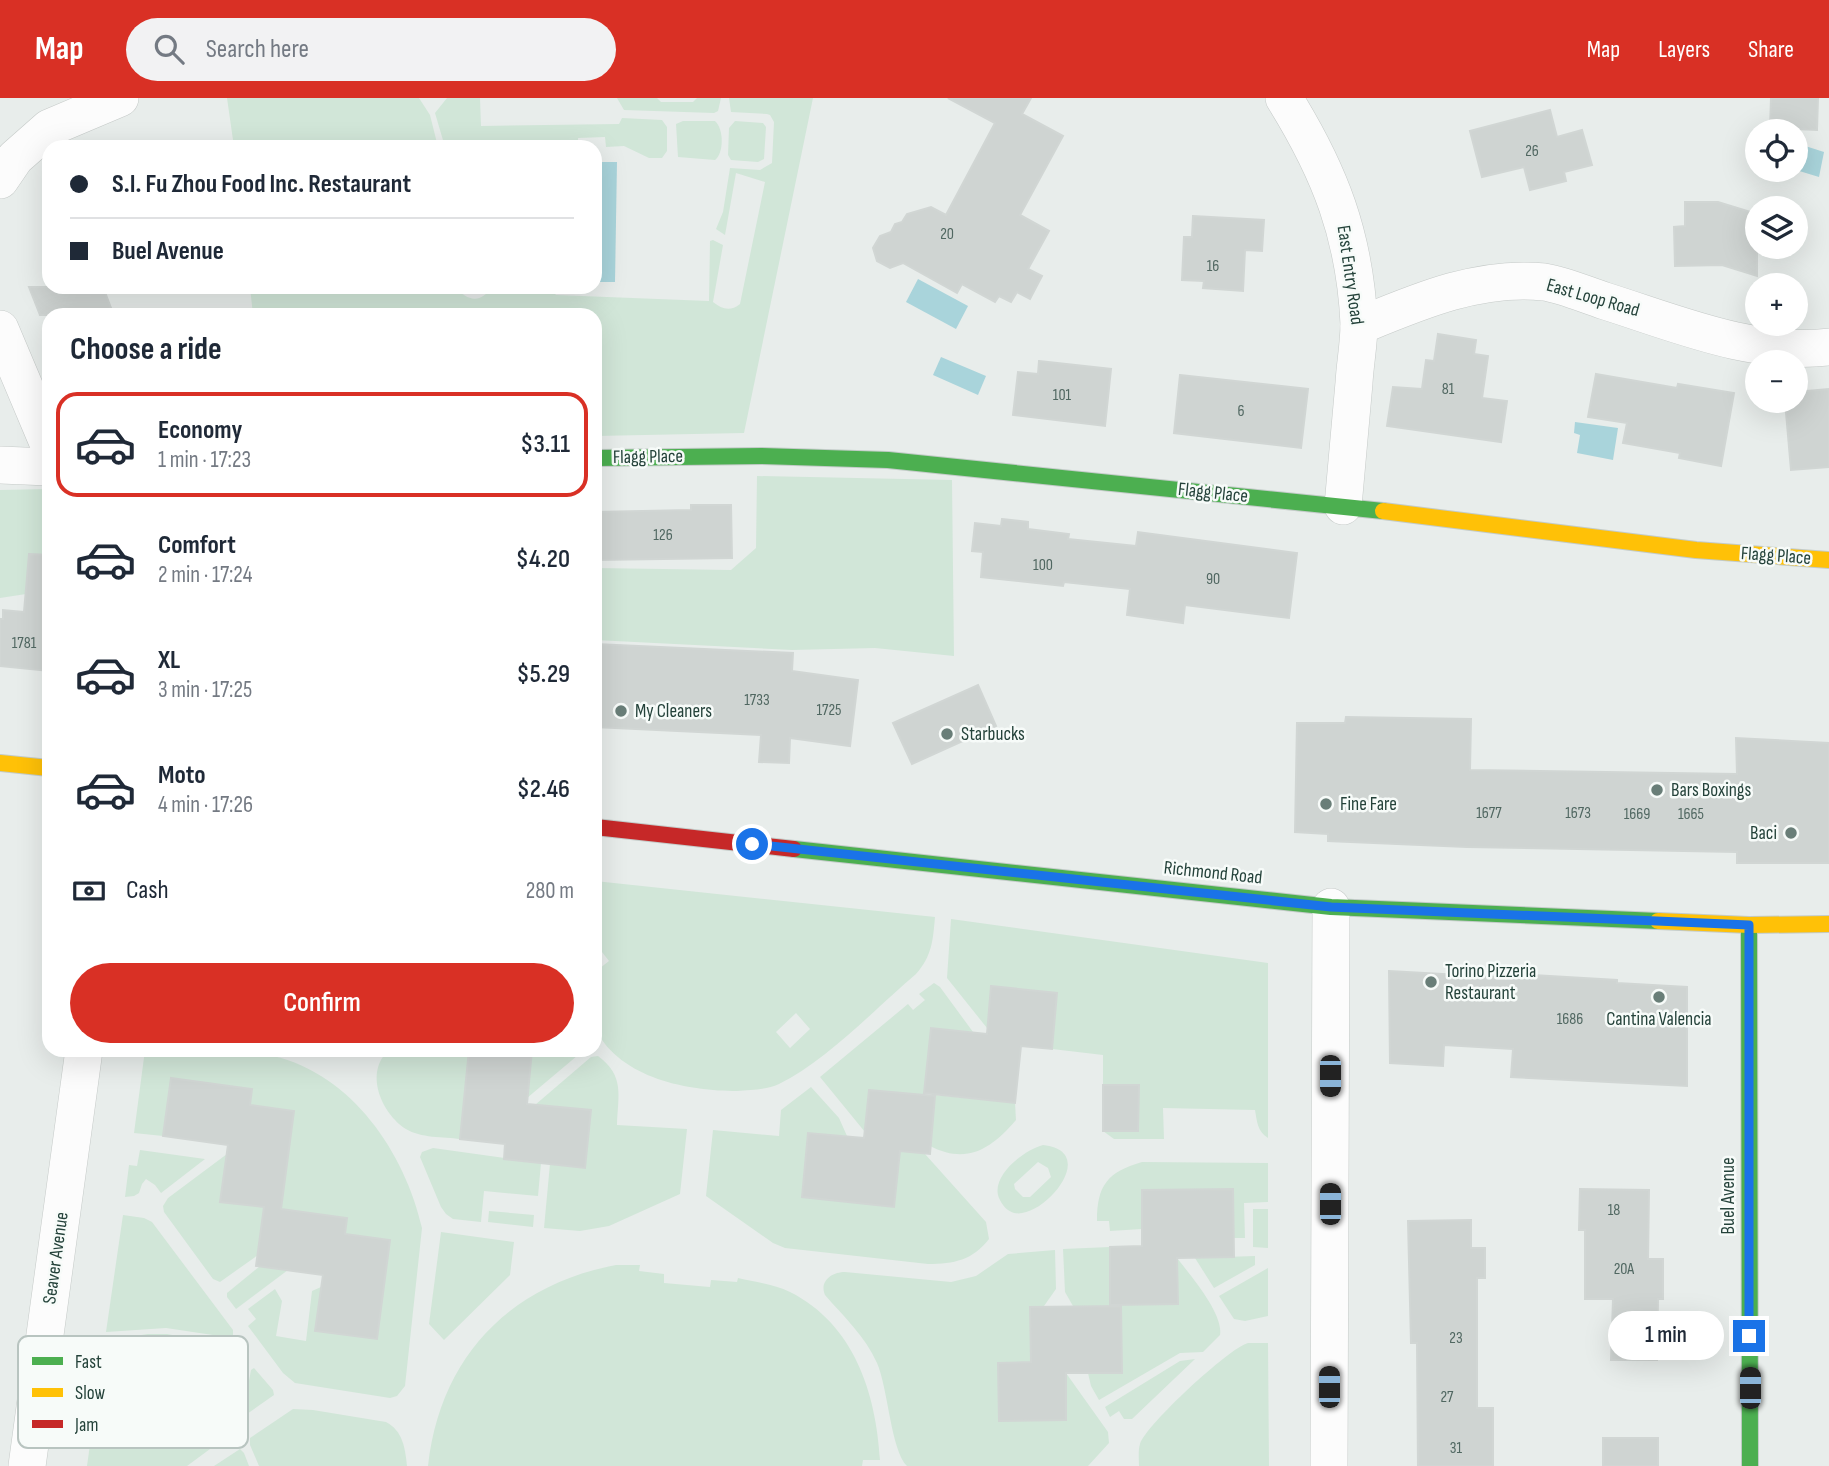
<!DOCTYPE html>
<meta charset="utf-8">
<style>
:root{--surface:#fff;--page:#f2f2f3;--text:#1f2937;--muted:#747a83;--line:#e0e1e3;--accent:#d93025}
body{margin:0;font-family:"Sofia Sans Condensed",sans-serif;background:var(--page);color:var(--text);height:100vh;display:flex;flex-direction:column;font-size:26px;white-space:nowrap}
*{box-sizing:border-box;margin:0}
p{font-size:23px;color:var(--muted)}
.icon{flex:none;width:38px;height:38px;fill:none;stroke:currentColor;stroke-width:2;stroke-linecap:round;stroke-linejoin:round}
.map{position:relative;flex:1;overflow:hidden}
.sheet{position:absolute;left:42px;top:210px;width:560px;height:749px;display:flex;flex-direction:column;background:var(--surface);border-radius:21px;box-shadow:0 7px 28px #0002}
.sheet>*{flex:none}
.banner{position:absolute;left:42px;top:42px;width:560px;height:154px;border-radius:21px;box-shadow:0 7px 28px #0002;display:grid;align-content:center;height:154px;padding:0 28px;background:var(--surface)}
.fabs{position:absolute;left:1745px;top:21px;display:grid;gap:14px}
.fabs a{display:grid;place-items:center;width:63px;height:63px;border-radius:50%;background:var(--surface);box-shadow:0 7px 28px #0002;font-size:35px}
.end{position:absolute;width:32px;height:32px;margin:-16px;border:9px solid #1a73e8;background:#fff;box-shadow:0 0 0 4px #fff}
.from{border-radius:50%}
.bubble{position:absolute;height:49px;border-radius:24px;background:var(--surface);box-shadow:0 7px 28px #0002;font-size:23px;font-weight:600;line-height:49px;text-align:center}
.car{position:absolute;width:21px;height:42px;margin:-21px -10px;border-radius:9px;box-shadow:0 0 5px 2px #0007;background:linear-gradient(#222 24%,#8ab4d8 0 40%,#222 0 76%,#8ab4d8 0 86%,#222 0)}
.banner b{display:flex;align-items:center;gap:24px;height:66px;font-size:26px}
.banner b+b{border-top:2px solid var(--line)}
.banner i{width:18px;height:18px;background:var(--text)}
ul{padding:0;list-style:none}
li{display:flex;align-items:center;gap:21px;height:105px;margin:0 14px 10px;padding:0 14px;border:4px solid transparent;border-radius:21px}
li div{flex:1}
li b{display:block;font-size:26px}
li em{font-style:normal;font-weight:600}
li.current{border-color:var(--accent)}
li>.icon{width:63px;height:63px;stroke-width:1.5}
h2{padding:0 28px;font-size:32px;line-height:84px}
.pay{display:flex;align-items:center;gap:18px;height:77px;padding:0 28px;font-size:26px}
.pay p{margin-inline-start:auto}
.action{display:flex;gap:14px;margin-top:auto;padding:14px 28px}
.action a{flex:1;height:80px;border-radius:42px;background:var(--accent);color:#fff;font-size:28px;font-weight:600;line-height:80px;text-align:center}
header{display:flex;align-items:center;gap:42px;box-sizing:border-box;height:98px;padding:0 35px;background:var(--accent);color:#fff}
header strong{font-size:33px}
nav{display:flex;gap:38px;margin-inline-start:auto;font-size:24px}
.search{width:490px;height:63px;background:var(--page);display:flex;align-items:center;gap:18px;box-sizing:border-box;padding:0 24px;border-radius:38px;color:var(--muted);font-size:26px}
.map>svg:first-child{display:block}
.green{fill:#d1e6d8;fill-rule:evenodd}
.water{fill:#a9d4db}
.building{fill:#cfd4d2;stroke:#d1d6d4;stroke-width:2}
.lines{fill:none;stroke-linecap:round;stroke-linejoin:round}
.street-casing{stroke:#c5cac8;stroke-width:38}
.fast-casing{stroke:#c3cbc8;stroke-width:18}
.slow-casing{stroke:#c3cbc8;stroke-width:18}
.jam-casing{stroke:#c3cbc8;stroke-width:18}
.street{stroke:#fcfcfc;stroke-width:37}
.fast{stroke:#4caf50;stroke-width:16}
.slow{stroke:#ffc107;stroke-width:16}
.jam{stroke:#c62828;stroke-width:16}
.route{stroke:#1a73e8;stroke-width:9}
.poi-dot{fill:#697e78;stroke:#f7fbf9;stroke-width:2.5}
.labels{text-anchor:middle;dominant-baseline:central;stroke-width:5;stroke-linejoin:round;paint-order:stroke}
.number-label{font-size:16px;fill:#506761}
.street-label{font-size:19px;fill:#24423a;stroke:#f7fbf9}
.poi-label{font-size:19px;fill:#24423a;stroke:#f7fbf9;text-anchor:start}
.key{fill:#f7fbf9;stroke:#b8c4c0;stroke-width:2}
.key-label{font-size:19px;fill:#24423a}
</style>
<header>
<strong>Map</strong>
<div class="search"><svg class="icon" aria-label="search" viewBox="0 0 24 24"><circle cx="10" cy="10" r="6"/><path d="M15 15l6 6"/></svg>Search here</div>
<nav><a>Map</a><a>Layers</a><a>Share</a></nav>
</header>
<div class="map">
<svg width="1829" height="1368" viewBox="0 0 1829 1368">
<rect width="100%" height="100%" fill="#e8edeb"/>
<!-- green -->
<g class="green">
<polygon points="227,0 419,0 430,17 438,49 234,49"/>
<polygon points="447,0 480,0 481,28 619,26 622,20 662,22 667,29 667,53 662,60 649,60 624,48 606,49 605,39 578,40 578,48 489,45 477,49 445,49 435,15"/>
<polygon points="617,0 657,0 661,4 693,4 697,0 721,0 718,13 714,15 624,12"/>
<path d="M 729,0 L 813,0 L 744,335 L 595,338 L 595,217 L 253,217 L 250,189 L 456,189 C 466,203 482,206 491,189 L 549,189 L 556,197 L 709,203 L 710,143 L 713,142 L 723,147 L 713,204 C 722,211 730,214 740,206 L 765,84 L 736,75 L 725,137 L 716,131 L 723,114 L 730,70 L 760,72 L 772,65 L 774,24 L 770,17 L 767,16 L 731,14 Z"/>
<path d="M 683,23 L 715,23 C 724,31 724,55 715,62 L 678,59 L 676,26 Z"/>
<polygon points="735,23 763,25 766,29 764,61 758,64 731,62 728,57 729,30"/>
<polygon points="757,378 952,382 954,558 875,550 792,552 595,542 595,470 731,472 756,450"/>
<polygon points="49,391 49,498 26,496 0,500 0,392"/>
<path d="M 595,783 L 935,819 C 933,842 932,858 916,876 C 876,910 826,963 779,986 C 766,992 751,992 737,993 C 689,993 621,981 596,932 C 591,922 595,887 595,874 L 609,863 L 595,845 ZM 796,915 L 810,931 L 790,950 L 776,934 Z"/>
<path d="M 951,821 L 1268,865 L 1268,1040 C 1257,1033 1257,1023 1255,1012 L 1163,1010 L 1164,1041 L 1114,1041 L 1103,1033 L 1138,1033 L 1139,987 L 1103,987 L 1103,957 L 1052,951 L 1057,895 L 992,888 L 987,930 L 947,880 Z"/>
<polygon points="934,885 940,889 973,934 931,930 924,997 869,992 865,1034 820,979 908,906 913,912 925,902 919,896"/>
<path d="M 145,952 C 187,952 232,948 273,958 C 352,976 405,1055 422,1130 L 405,1288 L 397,1298 L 390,1300 L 295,1285 L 283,1275 L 248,1228 L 256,1221 L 248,1211 L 275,1191 L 282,1203 L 276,1238 L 306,1243 L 312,1193 L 321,1189 L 377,1241 L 390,1142 L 345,1136 L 281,1111 L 294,1013 L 250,1007 L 171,981 L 163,1038 L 134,1035 Z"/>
<path d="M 389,952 L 469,952 L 460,1041 C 444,1039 420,1040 406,1031 C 381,1015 364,974 389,952 Z"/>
<polygon points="532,952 584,952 527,1000"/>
<path d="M 598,958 C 625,978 618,997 617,1027 L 687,1031 L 680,1096 L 609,1128 L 580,1133 L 544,1130 L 550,1066 L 585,1069 L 591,1013 L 535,1007 L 591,959 Z"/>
<path d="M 811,989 L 839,1020 L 847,1038 L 808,1035 L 802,1099 L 894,1109 L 900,1053 L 925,1056 L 986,1124 L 989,1141 C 973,1162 954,1166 928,1166 L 785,1150 L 773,1145 L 706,1098 L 713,1032 L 779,1038 L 781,1012 Z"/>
<path d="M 935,997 L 1015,1005 L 1016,1022 C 991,1051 967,1067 930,1048 Z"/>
<path d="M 1043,1047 C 1101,1053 1043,1122 1014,1115 C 1007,1113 1002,1107 999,1100 C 990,1078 1024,1052 1043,1047 ZM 1038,1064 L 1048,1070 L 1051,1079 L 1030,1099 L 1023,1099 L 1015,1091 L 1014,1086 Z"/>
<polygon points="433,1050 541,1065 538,1098 484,1093 481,1124 453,1121 446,1116 441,1109 420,1059 422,1054"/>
<polygon points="140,1052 205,1061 161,1095 155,1087 146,1081 142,1086 139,1095 134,1098 125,1099 129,1067 137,1068"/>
<polygon points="227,1056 220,1103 264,1109 258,1157 220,1184 213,1181 164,1114 163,1108 168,1100"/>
<path d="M 1142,1064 L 1268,1065 L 1268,1104 L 1244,1105 L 1245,1140 L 1234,1140 L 1233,1091 L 1142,1092 L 1142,1131 L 1110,1133 L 1109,1123 L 1097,1123 C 1097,1088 1107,1074 1142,1064 Z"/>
<polygon points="1253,1111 1268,1111 1268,1150 1253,1149"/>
<polygon points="489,1113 534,1117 533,1129 488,1124"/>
<polygon points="123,1117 144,1120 152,1124 233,1232 233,1240 166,1230 106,1234"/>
<polygon points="441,1134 514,1144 510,1177 444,1242 429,1226"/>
<polygon points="1110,1149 1110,1208 1073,1208 1065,1194 1063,1151"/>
<path d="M 1055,1152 L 1056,1191 L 1044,1208 L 1030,1209 L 1031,1264 L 998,1265 L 999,1323 L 1066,1322 L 1066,1275 L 1108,1334 L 1109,1345 L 1088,1368 L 907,1368 C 891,1353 888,1290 877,1265 C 865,1238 844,1219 825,1197 C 819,1183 832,1174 845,1174 L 951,1184 L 976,1178 L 1008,1156 Z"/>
<polygon points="1255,1158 1255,1167 1214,1190 1195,1160"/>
<path d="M 1177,1160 C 1190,1177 1224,1216 1220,1237 L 1203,1254 L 1180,1255 L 1099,1302 L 1091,1288 L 1088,1275 L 1122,1274 L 1121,1206 Z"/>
<path d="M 616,1167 L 640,1167 L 639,1173 L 664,1176 L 664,1185 L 710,1189 L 711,1182 L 737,1184 L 738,1180 C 755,1184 774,1186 790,1194 C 854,1226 876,1295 880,1362 L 863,1362 L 862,1368 L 428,1368 C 440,1259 510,1187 616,1167 Z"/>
<polygon points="260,1168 288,1172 236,1211 227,1199 227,1195"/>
<polygon points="1268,1170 1268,1218 1245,1223 1234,1221 1219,1198"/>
<polygon points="148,1236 167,1236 236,1249 222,1330 220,1338 210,1351 187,1368 87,1368 104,1246 121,1240"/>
<path d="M 1248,1245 L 1268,1245 L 1269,1368 L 1139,1368 C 1139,1361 1138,1352 1140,1346 C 1146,1327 1229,1250 1248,1245 Z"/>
<polygon points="1195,1261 1132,1321 1124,1321 1119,1313 1110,1319 1105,1309 1180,1263"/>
<polygon points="254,1270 273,1292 274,1297 247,1316 244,1309 251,1272"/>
<path d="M 293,1311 L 313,1312 L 386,1324 C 403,1333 405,1350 407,1368 L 259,1368 L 250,1347 L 250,1340 Z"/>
<polygon points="240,1351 244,1355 249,1368 214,1368"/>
</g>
<!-- water -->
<g class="water">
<polygon points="1796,45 1824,54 1819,79 1796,72"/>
<polygon points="595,64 617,64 615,184 595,184"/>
<polygon points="918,181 968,208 956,231 906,204"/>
<polygon points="941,259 986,278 978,297 933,277"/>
<polygon points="1575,324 1618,330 1613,362 1577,355 1580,337 1574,335"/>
</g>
<!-- building -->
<g class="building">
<polygon points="948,0 1031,0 1022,16 1063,38 1020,117 1049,133 1028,171 1042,178 1030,201 1017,194 1011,204 999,198 995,204 962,186 957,195 903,165 890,170 877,163 873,150 880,138 891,134 895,126 902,124 907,116 931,109 946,117 995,25"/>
<polygon points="1771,0 1818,0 1817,32 1770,30"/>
<polygon points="1550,12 1557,39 1582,32 1592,67 1564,74 1566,83 1530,92 1524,69 1482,79 1470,33"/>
<polygon points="1685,104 1718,104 1757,116 1757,178 1722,167 1675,168 1674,129 1685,128"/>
<polygon points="1193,118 1264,122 1262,153 1245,152 1243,193 1203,190 1204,183 1182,182 1184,139 1192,139"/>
<polygon points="29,189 103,189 111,210 93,217 40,217"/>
<polygon points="1438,236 1476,242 1474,256 1488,258 1482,300 1507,303 1501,344 1387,328 1393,289 1422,291 1426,262 1434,263"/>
<polygon points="1039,263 1111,271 1105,328 1013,317 1018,274 1038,276"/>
<polygon points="1596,276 1677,290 1678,286 1734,295 1721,368 1679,360 1680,355 1623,345 1627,325 1588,319"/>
<polygon points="1180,277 1308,291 1301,350 1174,335"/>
<polygon points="1829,291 1829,369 1791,372 1785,303 1796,303 1796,294"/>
<polygon points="691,407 731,407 732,460 595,462 595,414 691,412"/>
<polygon points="1002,421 1028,424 1028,431 1069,436 1068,441 1136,448 1138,434 1297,455 1289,520 1185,507 1183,525 1127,517 1130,491 1064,484 1063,488 981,479 983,454 972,453 975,425 1001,428"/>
<polygon points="29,456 49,457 49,573 0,568 0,521 3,521 3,512 24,514"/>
<polygon points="595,546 793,555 792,573 858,582 850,648 790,640 789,665 759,664 761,637 595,629"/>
<polygon points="978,587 996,628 912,666 893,625"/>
<polygon points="1346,619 1471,621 1470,672 1737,676 1736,640 1829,645 1829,765 1737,765 1737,754 1467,749 1328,743 1328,736 1295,734 1297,625 1345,625"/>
<polygon points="1389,873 1514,880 1514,876 1617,882 1617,885 1687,889 1687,988 1511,979 1513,951 1444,947 1443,968 1390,965"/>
<polygon points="991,888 1057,895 1052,951 1021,948 1015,1005 924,995 931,930 987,936"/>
<polygon points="469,952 532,952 527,1006 591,1012 585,1070 504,1061 505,1046 460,1041"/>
<polygon points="171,980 252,991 250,1007 294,1013 281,1111 347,1120 345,1136 390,1142 377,1241 315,1233 323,1177 256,1168 264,1109 220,1104 228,1047 163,1038"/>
<polygon points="1103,987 1139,987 1138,1033 1103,1033"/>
<polygon points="869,992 935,998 930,1056 900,1053 894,1109 802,1099 808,1035 864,1040"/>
<polygon points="1233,1091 1234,1159 1177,1160 1178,1206 1110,1207 1110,1149 1142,1148 1142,1092"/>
<polygon points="1580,1091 1649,1092 1648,1161 1663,1161 1663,1201 1658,1201 1657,1262 1611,1262 1613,1201 1585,1201 1585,1132 1579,1132"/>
<polygon points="1471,1122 1471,1150 1485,1150 1485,1180 1477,1180 1477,1310 1493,1310 1493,1368 1418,1368 1417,1245 1411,1245 1408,1123"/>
<polygon points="1121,1208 1122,1275 1066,1275 1066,1322 999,1323 998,1265 1031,1264 1030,1209"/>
<rect x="1603" y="1340" width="55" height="28"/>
</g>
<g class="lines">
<defs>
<g id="street">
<path d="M 1284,0 C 1330,74 1355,138 1359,226 C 1359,246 1355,266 1354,285 C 1350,326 1347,367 1343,408"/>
<polyline points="0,82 15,60 49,30 120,0"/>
<path d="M 1359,228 C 1417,204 1479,177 1544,184 C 1564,187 1586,197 1605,203 C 1678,226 1752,258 1829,249"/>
<polyline points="0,231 49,347"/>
<polyline points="0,367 49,369"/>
<polyline points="27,1368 84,952"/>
<polyline points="1329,1368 1331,809"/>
</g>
<g id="fast">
<polyline points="595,360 761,358 888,362 1383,413"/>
<polyline points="794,751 1331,809 1658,823"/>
<polyline points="1749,827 1750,1368"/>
</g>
<g id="slow">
<polyline points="1383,413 1696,452 1829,462"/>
<polyline points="0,665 49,670"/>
<polyline points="1658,823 1749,827 1829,826"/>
</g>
<polyline id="jam" points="595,729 794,751"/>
</defs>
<!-- street casing -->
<use href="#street" class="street-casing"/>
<!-- fast casing -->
<use href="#fast" class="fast-casing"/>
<!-- slow casing -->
<use href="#slow" class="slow-casing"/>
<!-- jam casing -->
<use href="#jam" class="jam-casing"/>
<!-- street -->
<use href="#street" class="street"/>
<!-- fast -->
<use href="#fast" class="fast"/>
<!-- slow -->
<use href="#slow" class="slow"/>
<!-- jam -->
<use href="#jam" class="jam"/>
</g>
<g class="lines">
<!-- route -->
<polyline class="route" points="752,746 1331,809 1749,827 1749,1238"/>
</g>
<!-- markers -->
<g class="poi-dot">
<circle cx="621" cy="613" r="7"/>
<circle cx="947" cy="636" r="7"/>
<circle cx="1657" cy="692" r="7"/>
<circle cx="1326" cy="706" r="7"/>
<circle cx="1791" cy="735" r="7"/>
<circle cx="1431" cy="884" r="7"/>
<circle cx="1659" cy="899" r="7"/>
</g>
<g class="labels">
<!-- number labels -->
<g class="number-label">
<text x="1532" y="53">26</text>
<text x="947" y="136">20</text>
<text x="1213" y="168">16</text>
<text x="1448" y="291">81</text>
<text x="1062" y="297">101</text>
<text x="1241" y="313">6</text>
<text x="663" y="437">126</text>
<text x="1043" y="467">100</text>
<text x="1213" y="481">90</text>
<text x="24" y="545">1781</text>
<text x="757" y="602">1733</text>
<text x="829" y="612">1725</text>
<text x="1489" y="715">1677</text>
<text x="1578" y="715">1673</text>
<text x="1637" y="716">1669</text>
<text x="1691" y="716">1665</text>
<text x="1570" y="921">1686</text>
<text x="1614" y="1112">18</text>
<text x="1624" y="1171">20A</text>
<text x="1456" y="1240">23</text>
<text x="1447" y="1299">27</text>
<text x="1456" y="1350">31</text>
</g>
<!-- street labels -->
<g class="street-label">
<text transform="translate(1350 177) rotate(82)">East Entry Road</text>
<text transform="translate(1593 200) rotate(16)">East Loop Road</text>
<text transform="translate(648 359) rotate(-1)">Flagg Place</text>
<text transform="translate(1213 395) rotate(6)">Flagg Place</text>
<text transform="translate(1776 458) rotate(4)">Flagg Place</text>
<text transform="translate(1213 775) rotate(6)">Richmond Road</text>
<text transform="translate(1728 1098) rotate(-90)">Buel Avenue</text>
<text transform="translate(56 1160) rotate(-82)">Seaver Avenue</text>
</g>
<!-- poi labels -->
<g class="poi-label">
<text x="635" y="613">My Cleaners</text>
<text x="961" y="636">Starbucks</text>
<text x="1671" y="692">Bars Boxings</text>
<text x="1340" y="706">Fine Fare</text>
<text x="1777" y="735" text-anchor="end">Baci</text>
<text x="1445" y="873">Torino Pizzeria<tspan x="1445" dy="22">Restaurant</tspan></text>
<text x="1659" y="921" text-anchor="middle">Cantina Valencia</text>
</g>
</g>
<!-- legend -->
<rect x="18" y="1238" width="230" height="112" rx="10" class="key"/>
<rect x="32" y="1259" width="31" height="8" fill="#4caf50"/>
<rect x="32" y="1290" width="31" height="9" fill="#ffc107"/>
<rect x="32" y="1322" width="31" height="8" fill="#c62828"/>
<g class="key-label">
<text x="75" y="1270">Fast</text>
<text x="75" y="1301">Slow</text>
<text x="75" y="1333">Jam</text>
</g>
</svg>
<div class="fabs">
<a><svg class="icon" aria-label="locate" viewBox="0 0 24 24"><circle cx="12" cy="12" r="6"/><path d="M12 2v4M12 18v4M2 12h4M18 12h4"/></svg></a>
<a><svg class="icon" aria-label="layers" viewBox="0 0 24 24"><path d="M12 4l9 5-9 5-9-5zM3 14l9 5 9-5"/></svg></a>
<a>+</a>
<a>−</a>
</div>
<i class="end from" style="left:752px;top:746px"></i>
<i class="end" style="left:1749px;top:1238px"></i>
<div class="bubble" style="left:1608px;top:1213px;width:116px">1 min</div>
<i class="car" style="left:1330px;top:978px;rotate:180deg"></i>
<i class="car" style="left:1330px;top:1106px;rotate:0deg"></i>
<i class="car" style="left:1329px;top:1289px;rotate:0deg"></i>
<i class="car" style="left:1750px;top:1290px;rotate:0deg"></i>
<div class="banner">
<b><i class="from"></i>S.I. Fu Zhou Food Inc. Restaurant</b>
<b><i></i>Buel Avenue</b>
</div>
<section class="sheet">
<h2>Choose a ride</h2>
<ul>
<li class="current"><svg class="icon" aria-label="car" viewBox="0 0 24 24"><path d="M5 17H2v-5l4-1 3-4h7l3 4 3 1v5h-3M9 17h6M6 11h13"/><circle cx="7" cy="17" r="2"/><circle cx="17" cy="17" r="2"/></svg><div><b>Economy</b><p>1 min · 17:23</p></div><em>$3.11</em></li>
<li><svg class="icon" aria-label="car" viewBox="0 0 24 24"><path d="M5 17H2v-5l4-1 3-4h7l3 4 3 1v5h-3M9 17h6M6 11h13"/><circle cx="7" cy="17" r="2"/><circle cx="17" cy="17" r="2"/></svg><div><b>Comfort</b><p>2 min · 17:24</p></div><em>$4.20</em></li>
<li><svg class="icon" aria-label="car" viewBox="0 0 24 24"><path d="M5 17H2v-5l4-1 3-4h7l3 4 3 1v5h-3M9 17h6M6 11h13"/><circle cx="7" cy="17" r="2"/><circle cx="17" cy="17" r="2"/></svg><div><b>XL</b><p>3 min · 17:25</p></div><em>$5.29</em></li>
<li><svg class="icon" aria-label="car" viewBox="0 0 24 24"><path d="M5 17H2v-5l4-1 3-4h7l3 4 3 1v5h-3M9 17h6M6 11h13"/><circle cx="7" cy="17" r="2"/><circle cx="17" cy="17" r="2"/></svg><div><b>Moto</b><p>4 min · 17:26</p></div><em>$2.46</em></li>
</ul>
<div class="pay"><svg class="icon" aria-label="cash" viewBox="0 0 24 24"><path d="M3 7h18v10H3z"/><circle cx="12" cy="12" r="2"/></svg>Cash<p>280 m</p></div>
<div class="action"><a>Confirm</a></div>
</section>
</div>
